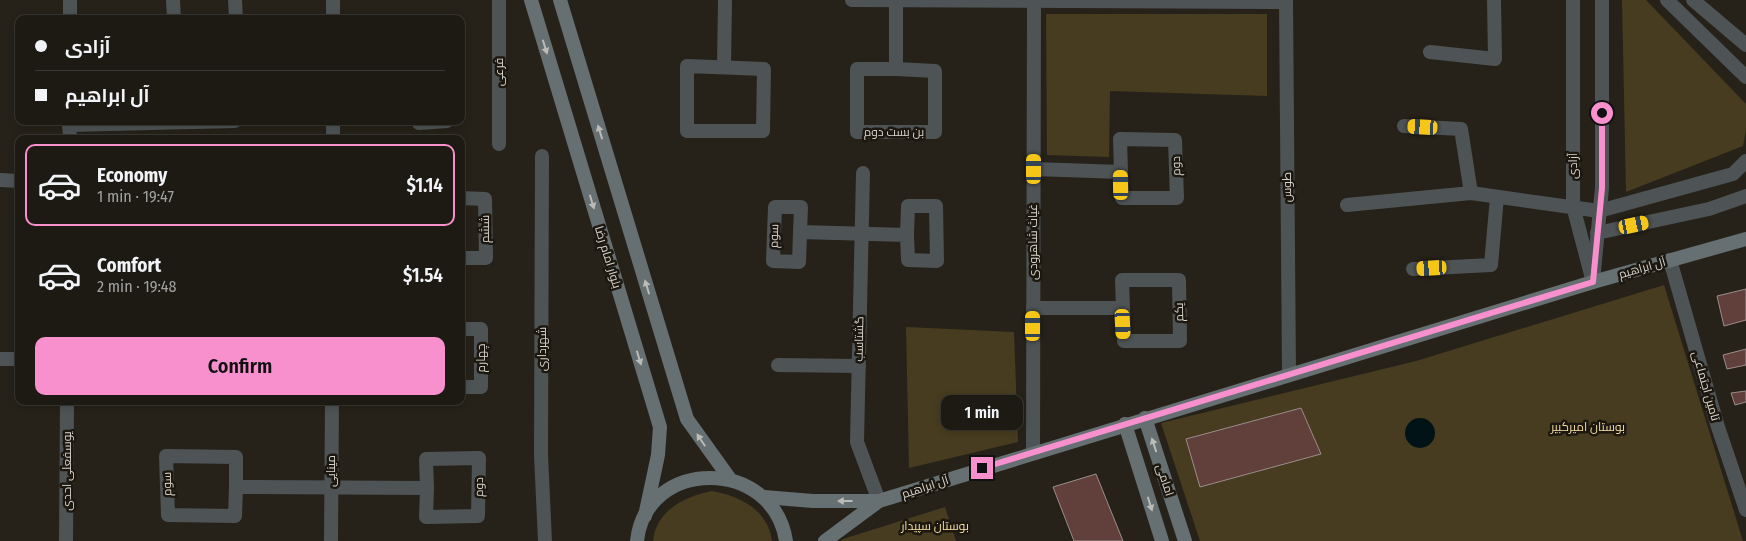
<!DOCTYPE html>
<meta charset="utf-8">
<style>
:root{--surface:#1c1a13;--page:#25231c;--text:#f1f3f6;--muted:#a0a1a0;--line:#3a3833;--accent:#f790cd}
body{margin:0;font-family:"Fira Sans Condensed",Cairo,sans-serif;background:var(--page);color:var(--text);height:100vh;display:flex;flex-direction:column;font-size:19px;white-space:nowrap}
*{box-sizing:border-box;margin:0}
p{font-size:16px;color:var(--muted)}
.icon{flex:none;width:28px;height:28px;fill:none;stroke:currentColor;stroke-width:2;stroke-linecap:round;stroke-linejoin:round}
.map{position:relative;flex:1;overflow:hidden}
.sheet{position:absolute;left:15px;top:135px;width:450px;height:270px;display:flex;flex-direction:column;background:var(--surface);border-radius:10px;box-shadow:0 2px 8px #0003,0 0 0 1px var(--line)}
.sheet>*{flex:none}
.top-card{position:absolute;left:15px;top:15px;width:450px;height:110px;border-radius:10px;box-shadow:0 2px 8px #0003,0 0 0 1px var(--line);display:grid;align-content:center;height:110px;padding:0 20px;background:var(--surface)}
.end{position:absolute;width:22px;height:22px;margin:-11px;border:6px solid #f790cd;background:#111;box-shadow:0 0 0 2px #111}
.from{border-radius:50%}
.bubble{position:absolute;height:35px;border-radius:10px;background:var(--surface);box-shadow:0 2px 8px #0003,0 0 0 1px var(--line);font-size:16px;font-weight:600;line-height:35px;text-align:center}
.car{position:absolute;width:15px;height:30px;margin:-15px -8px;border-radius:6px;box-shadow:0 0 4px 1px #0007;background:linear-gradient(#f5c518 24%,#345 0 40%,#f5c518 0 76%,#345 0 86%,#f5c518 0)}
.top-card b{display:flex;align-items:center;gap:18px;height:48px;font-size:19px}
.top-card b+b{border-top:1px solid var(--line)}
.top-card i{width:12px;height:12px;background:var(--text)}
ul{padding:9px 0 0;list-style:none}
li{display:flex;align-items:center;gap:15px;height:82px;margin:0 10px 8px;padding:0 10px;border:2px solid transparent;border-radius:10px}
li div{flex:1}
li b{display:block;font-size:19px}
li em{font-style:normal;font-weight:600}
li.on{border-color:var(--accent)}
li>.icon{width:45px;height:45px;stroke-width:1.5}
.primary-button{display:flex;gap:10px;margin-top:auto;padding:10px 20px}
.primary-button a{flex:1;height:58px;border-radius:10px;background:var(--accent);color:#111;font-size:20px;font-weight:600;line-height:58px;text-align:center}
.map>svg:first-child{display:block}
.green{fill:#473c1f}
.water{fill:#011317}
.building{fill:#61403c;stroke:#9b8d8b}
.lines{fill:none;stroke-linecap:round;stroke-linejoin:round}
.minor{stroke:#4e5355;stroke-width:14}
.secondary{stroke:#666f72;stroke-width:14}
.oneway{fill:#bbbbb7}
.route{stroke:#f790cd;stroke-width:6}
.labels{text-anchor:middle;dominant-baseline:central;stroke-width:5;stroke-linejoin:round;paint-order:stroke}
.street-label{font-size:12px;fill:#d7d4ce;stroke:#1c1810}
.park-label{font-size:12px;fill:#f6dea5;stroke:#1c1810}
</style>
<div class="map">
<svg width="1746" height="541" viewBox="0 0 1746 541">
<rect width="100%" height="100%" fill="#262219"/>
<!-- green -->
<g class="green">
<polygon points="1622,0 1646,0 1746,104 1746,130 1743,146 1626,192"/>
<polygon points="1046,14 1267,14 1267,96 1110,91 1109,157 1047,155"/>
<polygon points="1664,285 1743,541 1200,541 1161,423 1416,361"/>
<polygon points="906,327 1014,332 1018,442 909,468"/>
<path d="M 712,491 C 740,496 768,510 772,541 L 653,541 C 656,510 686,496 712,491 Z"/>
<polygon points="945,507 956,541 841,541 843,539"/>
</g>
<!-- water -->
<circle class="water" cx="1420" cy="433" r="15"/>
<!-- building -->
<g class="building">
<polygon points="1746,289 1746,320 1724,326 1717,296"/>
<polygon points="1746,349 1746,365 1727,369 1723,355"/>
<polygon points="1746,391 1746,402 1735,405 1731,393"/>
<polygon points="1301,408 1321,454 1200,487 1186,439"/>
<polygon points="1096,474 1123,541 1074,541 1053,487"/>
</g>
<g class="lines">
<!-- minor -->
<g class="minor">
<polyline points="173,0 174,19"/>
<polyline points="235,0 236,19"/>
<polyline points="852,0 1286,2"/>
<polyline points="1286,0 1289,374"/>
<polyline points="1573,0 1573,206 1593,282"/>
<polyline points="1667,0 1746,77"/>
<polyline points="1693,0 1746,45"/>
<polyline points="896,2 896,69 857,69 857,132 935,132 935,71 896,69"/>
<polyline points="70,19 70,0"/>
<polyline points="333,19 333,0"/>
<polyline points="1430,52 1495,59 1494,0"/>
<polygon points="687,66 764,69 763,131 687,131"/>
<polyline points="724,67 725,0"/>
<polyline points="69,121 70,139"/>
<polyline points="419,121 419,123 447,121"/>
<polyline points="69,125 235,121"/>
<polyline points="1404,126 1461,129 1471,193"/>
<polyline points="333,139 333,121"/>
<polyline points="499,144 499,0"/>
<polyline points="542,156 541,455 545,541"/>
<polyline points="1034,169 1121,172 1120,139 1175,140 1177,198 1122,198 1121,172"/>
<polyline points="863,173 857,442 879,501"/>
<polyline points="0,180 19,181"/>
<polyline points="461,198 485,199 486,258 461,258"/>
<polyline points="1347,205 1471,193 1599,211 1733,174 1746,161"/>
<polyline points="800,232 799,262 773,261 775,207 801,207 800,232 907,235 908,206 936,206 937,261 908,260 907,235"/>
<polyline points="1597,233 1709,209 1746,196"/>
<polyline points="1670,260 1718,427 1746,510"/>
<polyline points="1413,269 1491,265 1497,197"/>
<polyline points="1594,271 1602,188 1602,0"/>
<polyline points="1033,308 1123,308 1122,280 1179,280 1180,341 1124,341 1123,308"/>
<polyline points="461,329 481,329 481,387 461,387"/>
<polyline points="0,359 19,359"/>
<polyline points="778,365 859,366"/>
<polyline points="1033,452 1034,2"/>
<polyline points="236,487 235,516 168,515 166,456 236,457 236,487 427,488 426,459 479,458 478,516 426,517 427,488"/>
<polyline points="66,541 67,401"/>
<polyline points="331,541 332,401"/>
</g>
<!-- secondary -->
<g class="secondary">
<polyline points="531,0 660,427 658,455 645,516"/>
<polyline points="560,0 687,419 730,479"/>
<polyline points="1145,418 1185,541"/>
<polyline points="1125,424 1162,541"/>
<polyline points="764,497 813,501 879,501 825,541"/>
<polyline points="879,501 1593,282 1746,239"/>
<path d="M 637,541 C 646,457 773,457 786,541"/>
</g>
</g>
<!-- one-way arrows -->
<defs><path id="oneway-solid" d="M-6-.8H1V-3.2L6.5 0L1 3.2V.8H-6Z" transform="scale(1.25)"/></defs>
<g class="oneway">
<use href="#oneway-solid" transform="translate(545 47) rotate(73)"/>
<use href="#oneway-solid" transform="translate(600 132) rotate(-107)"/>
<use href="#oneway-solid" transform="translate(592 202) rotate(73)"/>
<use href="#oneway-solid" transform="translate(647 287) rotate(-107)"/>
<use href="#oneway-solid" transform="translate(639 358) rotate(73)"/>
<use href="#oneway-solid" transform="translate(701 440) rotate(-124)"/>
<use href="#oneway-solid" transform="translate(1154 445) rotate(-108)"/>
<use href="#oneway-solid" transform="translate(845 501) rotate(-180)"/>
<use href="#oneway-solid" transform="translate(1150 504) rotate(73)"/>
</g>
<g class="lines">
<!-- route -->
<polyline class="route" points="982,468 1593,282 1602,188 1602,113"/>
</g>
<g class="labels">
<!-- street labels -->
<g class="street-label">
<text transform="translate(499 72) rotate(-90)">فرعی</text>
<text x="894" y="132">بن بست دوم</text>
<text transform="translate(1176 166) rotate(-91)">دوم</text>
<text transform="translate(1573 166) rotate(-90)">آزادی</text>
<text transform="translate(1287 187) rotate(-90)">طوس</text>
<text transform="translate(485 229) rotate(-90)">ششم</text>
<text transform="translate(774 236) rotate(-88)">سوم</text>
<text transform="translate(1033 242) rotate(-90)">غیاث شاهرودی</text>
<text transform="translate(608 257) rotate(73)">بلوار امام رضا</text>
<text transform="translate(1642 268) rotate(-16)">آل ابراهیم</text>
<text transform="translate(1179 312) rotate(-91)">یکم</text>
<text transform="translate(859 339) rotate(-89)">گشتاسب</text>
<text transform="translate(542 349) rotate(-90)">شهرداری</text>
<text transform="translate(481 358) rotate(-90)">چهارم</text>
<text transform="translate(1706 386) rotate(74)">تامین اجتماعی</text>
<text transform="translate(67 471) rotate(-90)">یوسفعلی احدی</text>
<text transform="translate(331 471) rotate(-90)">مینایی</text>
<text transform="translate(1165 480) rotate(72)">امامی</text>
<text transform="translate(167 484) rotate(-91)">سوم</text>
<text transform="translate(479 487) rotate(-89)">دوم</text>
<text transform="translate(925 487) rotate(-18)">آل ابراهیم</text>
</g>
<!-- park labels -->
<g class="park-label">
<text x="1588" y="427">بوستان امیرکبیر</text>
<text x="935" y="526">بوستان سپیدار</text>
</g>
</g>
</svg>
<i class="end from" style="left:1602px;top:113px"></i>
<i class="end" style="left:982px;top:468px"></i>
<div class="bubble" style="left:941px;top:395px;width:82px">1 min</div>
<i class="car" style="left:1423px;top:127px;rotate:273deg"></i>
<i class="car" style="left:1034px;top:169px;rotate:0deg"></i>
<i class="car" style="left:1121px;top:185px;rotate:359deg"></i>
<i class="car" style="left:1634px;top:225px;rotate:78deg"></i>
<i class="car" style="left:1432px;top:268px;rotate:267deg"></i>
<i class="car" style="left:1123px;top:324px;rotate:177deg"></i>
<i class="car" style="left:1033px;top:326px;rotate:0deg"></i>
<div class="top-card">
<b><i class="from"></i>آزادی</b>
<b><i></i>آل ابراهیم</b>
</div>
<section class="sheet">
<ul>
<li class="on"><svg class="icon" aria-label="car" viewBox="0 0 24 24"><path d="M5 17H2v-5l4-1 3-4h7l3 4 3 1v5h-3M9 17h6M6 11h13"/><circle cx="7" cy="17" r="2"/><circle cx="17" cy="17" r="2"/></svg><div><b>Economy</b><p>1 min · 19:47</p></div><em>$1.14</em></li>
<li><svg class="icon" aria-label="car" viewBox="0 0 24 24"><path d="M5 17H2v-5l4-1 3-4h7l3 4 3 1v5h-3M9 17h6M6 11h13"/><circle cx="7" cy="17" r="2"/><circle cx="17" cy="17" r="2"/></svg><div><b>Comfort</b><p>2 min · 19:48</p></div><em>$1.54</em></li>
</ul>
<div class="primary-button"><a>Confirm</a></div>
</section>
</div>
